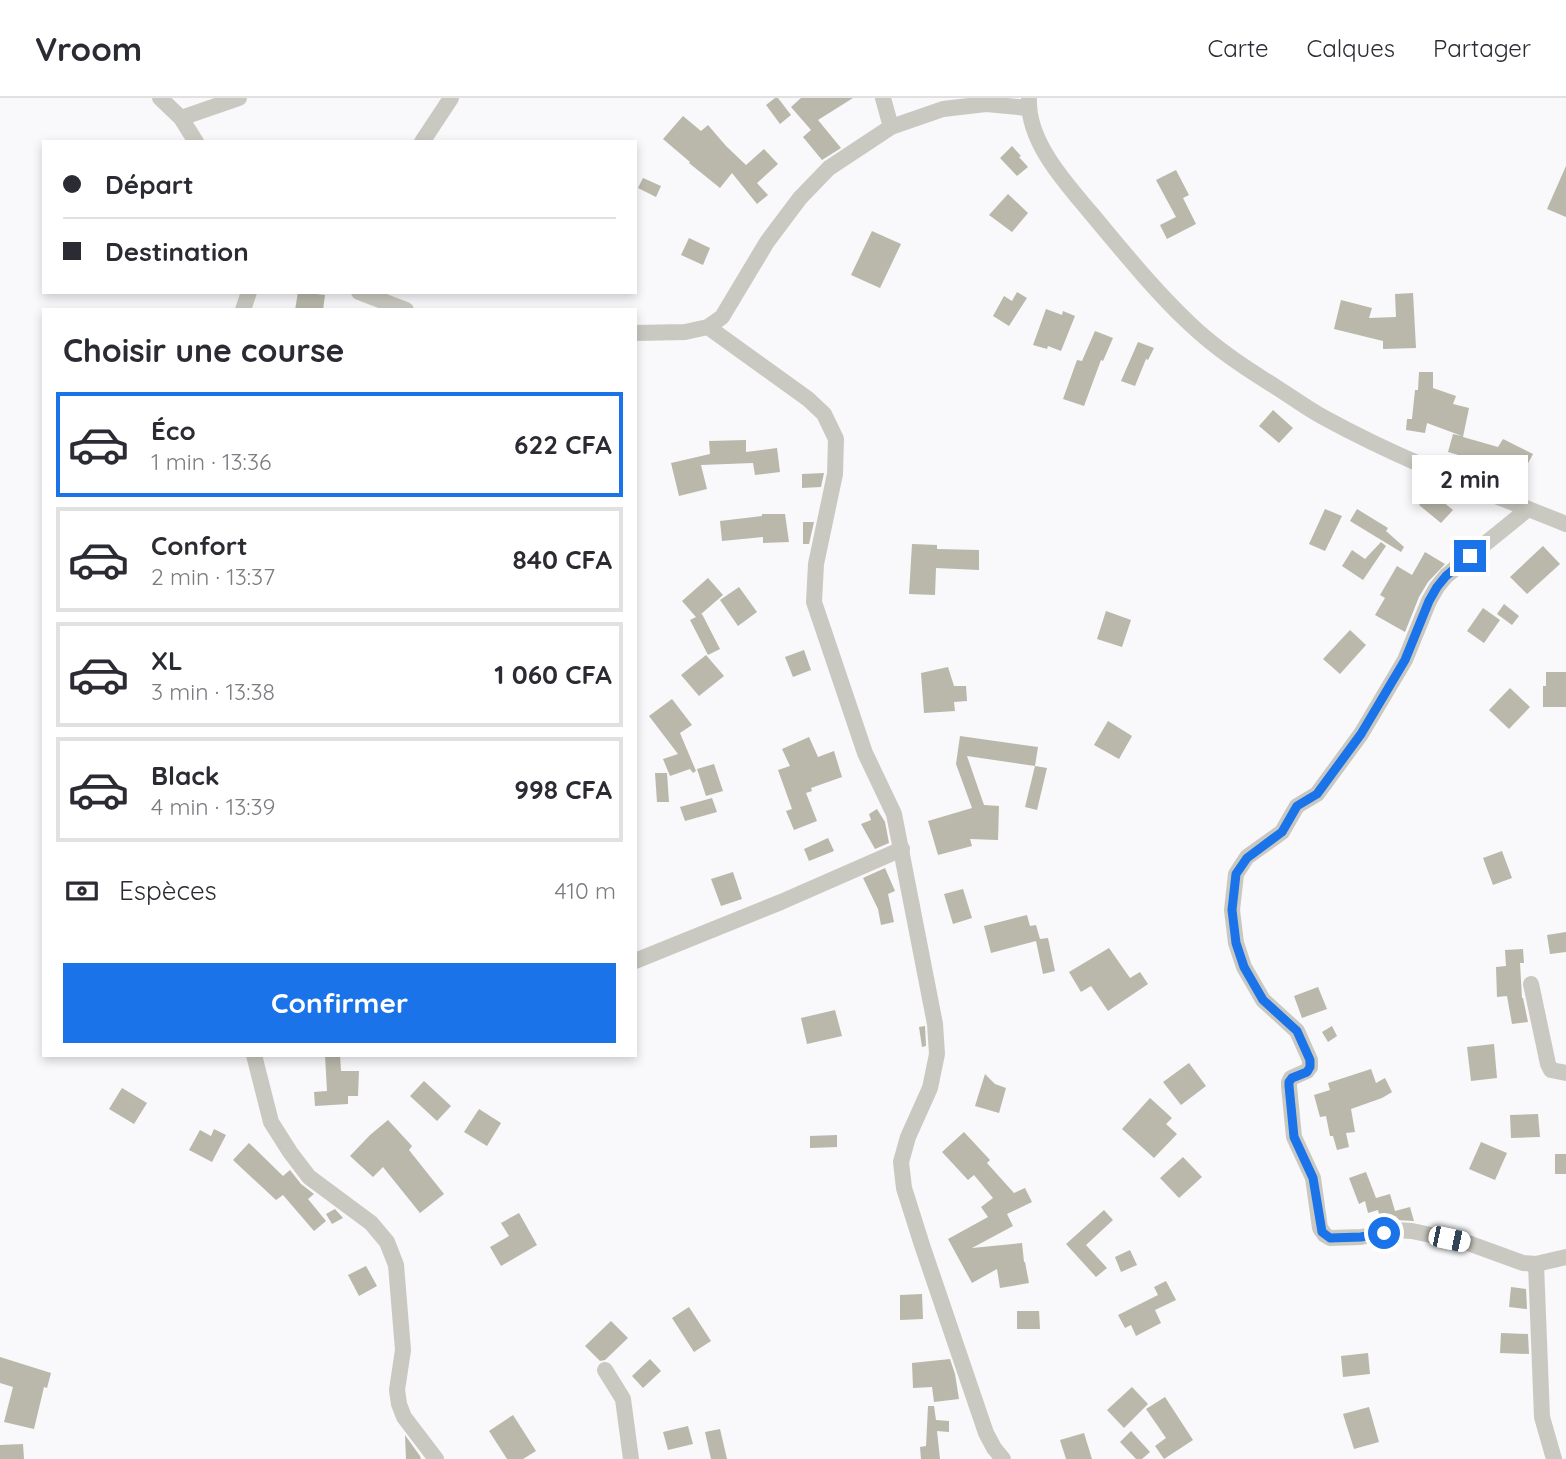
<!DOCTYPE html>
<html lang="fr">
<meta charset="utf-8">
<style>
:root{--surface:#fff;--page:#f7f7f7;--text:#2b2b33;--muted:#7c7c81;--line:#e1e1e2;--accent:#1a73e8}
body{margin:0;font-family:Quicksand,sans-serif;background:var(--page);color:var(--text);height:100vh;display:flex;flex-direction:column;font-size:26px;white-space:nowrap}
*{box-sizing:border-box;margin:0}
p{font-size:23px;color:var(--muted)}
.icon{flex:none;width:38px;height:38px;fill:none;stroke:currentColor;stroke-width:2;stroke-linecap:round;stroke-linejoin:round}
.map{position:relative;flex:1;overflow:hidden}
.drawer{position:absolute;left:42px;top:210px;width:595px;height:749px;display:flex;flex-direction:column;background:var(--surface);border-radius:0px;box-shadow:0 4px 10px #0003}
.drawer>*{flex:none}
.guide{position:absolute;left:42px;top:42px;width:595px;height:154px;border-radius:0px;box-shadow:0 4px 10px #0003;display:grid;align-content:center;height:154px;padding:0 21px;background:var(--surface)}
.end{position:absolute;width:32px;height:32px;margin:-16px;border:9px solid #1a73e8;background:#fff;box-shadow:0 0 0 4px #fff}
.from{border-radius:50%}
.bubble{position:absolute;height:49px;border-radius:0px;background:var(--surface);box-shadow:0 4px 10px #0003;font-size:23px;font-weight:800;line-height:49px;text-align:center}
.car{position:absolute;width:21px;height:42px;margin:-21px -10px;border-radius:9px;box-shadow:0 0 5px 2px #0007;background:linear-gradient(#fff 24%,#345 0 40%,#fff 0 76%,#345 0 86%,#fff 0)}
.guide b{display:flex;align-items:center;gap:24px;height:66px;font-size:26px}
.guide b+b{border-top:2px solid var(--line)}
.guide i{width:18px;height:18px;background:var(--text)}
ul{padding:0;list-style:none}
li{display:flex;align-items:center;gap:21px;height:105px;margin:0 14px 10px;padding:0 7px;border:4px solid var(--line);border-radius:0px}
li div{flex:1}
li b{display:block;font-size:26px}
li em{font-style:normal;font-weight:800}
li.active{border-color:var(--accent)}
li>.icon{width:63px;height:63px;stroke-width:1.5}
h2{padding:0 21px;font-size:32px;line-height:84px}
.pay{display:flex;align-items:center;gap:18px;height:77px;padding:0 21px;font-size:26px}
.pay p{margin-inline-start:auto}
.button{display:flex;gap:14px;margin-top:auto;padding:14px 21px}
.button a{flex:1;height:80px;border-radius:0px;background:var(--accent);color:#fff;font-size:28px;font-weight:800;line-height:80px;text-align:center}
header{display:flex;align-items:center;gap:42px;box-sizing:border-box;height:98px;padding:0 35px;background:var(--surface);border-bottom:2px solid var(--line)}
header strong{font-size:33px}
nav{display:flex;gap:38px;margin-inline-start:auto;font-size:24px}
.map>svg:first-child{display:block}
.building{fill:#b9b8aa}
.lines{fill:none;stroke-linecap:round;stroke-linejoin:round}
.minor{stroke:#cac9c1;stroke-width:16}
.route{stroke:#1a73e8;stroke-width:9}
</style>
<header>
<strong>Vroom</strong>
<nav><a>Carte</a><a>Calques</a><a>Partager</a></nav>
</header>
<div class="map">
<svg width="1566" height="1361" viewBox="0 0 1566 1361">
<rect width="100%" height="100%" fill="#f9f8fa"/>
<!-- building -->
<g class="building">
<polygon points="775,0 778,0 791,17 780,26 766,7"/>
<polygon points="801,0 853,0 818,22 841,50 822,62 803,39 811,32 791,9"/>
<polygon points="683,18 701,33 708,27 726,48 746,67 764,51 778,66 757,85 768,97 757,106 732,75 720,90 689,65 690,64 663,41"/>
<polygon points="1012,48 1021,58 1019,59 1028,69 1017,78 1000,60"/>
<polygon points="1566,68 1566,119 1547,111"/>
<polygon points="1176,72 1189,97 1183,100 1196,126 1167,141 1160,127 1176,119 1156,82"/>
<polygon points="643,80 661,88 656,99 638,90"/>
<polygon points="1008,96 1028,115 1012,134 989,117"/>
<polygon points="872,133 901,146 880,190 851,177"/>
<polygon points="689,140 710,150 703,167 681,157"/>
<polygon points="298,194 325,197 323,212 295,212"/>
<polygon points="1017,194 1027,200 1009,228 993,218 1004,198 1012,203"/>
<polygon points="1413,195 1416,250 1383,251 1383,243 1334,231 1341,202 1372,210 1369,220 1396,219 1395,196"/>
<polygon points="1046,211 1062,217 1063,213 1075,218 1061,253 1048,248 1047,251 1033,247"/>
<polygon points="1095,233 1113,240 1103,263 1101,262 1084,308 1063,301 1077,262 1082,263"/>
<polygon points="1138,244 1154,250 1148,262 1146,261 1135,288 1121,283"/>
<polygon points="1419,274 1433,274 1433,290 1456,298 1453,306 1469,310 1463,339 1498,349 1503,341 1533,356 1517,386 1494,373 1497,368 1448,354 1453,336 1462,338 1427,325 1425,335 1406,332 1407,321 1412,321 1415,292 1418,292"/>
<polygon points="1273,312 1293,330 1279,345 1259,328"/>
<polygon points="746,342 746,354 777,350 780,374 755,377 753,365 701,367 707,391 679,398 671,365 710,356 709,343"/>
<polygon points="824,375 821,389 802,390 802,376"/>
<polygon points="1431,394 1453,412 1441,425 1419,407"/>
<polygon points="1325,411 1342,418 1325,453 1309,446"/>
<polygon points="1357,411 1388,430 1386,433 1404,449 1401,454 1350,423"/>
<polygon points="762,416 785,416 789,444 763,445 763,439 722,443 720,423 762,418"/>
<polygon points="803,424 814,424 809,446 803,446"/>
<polygon points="1381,444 1386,448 1363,482 1342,468 1352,452 1365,461"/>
<polygon points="912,446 937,447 937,451 979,452 979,472 936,470 935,497 909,496"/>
<polygon points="1543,448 1560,466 1527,496 1510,479"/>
<polygon points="1425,454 1445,466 1428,484 1419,499 1405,534 1375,517 1385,500 1380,497 1397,468 1412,477"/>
<polygon points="708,480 723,497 700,517 702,516 720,551 708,557 690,522 696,519 682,503"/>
<polygon points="739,489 757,514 738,528 720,502"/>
<polygon points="1504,506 1519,518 1512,527 1497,516"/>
<polygon points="1483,510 1500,522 1484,545 1467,533"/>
<polygon points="1106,513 1131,522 1122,549 1097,541"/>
<polygon points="1350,532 1366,547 1340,576 1323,561"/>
<polygon points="804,552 811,572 793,579 785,559"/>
<polygon points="706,557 724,578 699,598 681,577"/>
<polygon points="948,569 954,588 966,588 967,603 954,604 955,613 924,615 921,575"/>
<polygon points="1546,574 1566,574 1566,609 1543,609 1543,588 1546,588"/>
<polygon points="1510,590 1530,609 1509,631 1489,612"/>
<polygon points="672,601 692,627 680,635 696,673 693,675 690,671 670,678 663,661 678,656 649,618"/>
<polygon points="1108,623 1132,638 1119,661 1094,647"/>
<polygon points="960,638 1038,649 1035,668 1047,670 1037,712 1025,709 1035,668 967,658 984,707 999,708 998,742 970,741 972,748 938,757 928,723 972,710 956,666"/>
<polygon points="809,639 818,659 834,653 842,679 811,690 812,693 806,695 817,723 794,732 786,713 792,711 778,672 790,668 782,651"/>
<polygon points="714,666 723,693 706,698 697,671"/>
<polygon points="655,675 667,675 669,704 657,704"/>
<polygon points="712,700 717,714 685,723 680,709"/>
<polygon points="877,711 885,724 889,745 875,751 861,726 871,722 869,716"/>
<polygon points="828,740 834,753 809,763 804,751"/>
<polygon points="1502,753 1512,780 1493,787 1483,760"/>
<polygon points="885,770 895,793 888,796 894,824 881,827 878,811 863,780"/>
<polygon points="733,774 742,801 721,808 711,781"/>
<polygon points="963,791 972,820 953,826 944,796"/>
<polygon points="1027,817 1030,828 1036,827 1040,841 1048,840 1055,873 1043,876 1036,843 991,855 984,828"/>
<polygon points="1566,834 1566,854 1550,856 1547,837"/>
<polygon points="1109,850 1130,880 1140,874 1148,886 1108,913 1091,888 1081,894 1069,874"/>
<polygon points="1523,851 1524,865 1520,865 1522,900 1523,900 1528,924 1512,926 1507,898 1497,899 1496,869 1506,868 1505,852"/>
<polygon points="1318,889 1327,911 1302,920 1294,898"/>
<polygon points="835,912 842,938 807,946 801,920"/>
<polygon points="925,928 926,948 922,949 919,929"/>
<polygon points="1332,928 1337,938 1328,944 1322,934"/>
<polygon points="1494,946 1497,980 1471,983 1467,949"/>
<polygon points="325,957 340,957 341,973 359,973 358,998 348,998 348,1006 315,1008 314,994 327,993"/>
<polygon points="1189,965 1206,988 1181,1007 1163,984"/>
<polygon points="1371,971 1376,985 1385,980 1392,994 1382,1000 1351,1011 1355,1034 1346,1035 1349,1049 1337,1052 1333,1038 1330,1038 1326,1018 1320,1019 1314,997 1330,992 1328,985"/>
<polygon points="985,976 995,986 1006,990 999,1015 975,1008"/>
<polygon points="424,983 451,1008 437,1023 410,998"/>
<polygon points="122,990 147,1005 134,1026 109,1011"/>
<polygon points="1150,1000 1172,1020 1166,1026 1177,1036 1154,1060 1122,1031"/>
<polygon points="479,1011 501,1025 487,1048 464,1034"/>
<polygon points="1538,1016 1540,1039 1511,1040 1510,1017"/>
<polygon points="388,1022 412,1048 409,1052 444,1096 420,1115 383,1069 373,1079 350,1058 370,1037"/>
<polygon points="214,1031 226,1037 212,1064 189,1052 200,1032 211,1038"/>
<polygon points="964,1034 990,1062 987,1065 1014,1095 1025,1090 1032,1104 1007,1116 1013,1128 972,1150 1022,1145 1024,1164 1025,1164 1029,1185 1000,1190 997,1171 972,1185 948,1141 988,1119 981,1109 993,1100 974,1077 968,1082 942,1054"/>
<polygon points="837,1037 837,1049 810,1050 810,1038"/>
<polygon points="1481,1044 1507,1055 1495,1082 1469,1071"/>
<polygon points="249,1045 283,1078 290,1072 301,1086 314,1096 308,1101 326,1123 314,1133 283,1097 276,1102 233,1062"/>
<rect x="1555" y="1056" width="11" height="20"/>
<polygon points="1183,1059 1202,1079 1179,1100 1160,1080"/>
<polygon points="1366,1074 1376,1100 1390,1096 1395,1113 1410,1109 1414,1123 1396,1122 1381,1124 1378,1112 1368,1115 1365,1103 1359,1106 1349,1080"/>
<polygon points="335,1111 343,1120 332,1126 326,1116"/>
<polygon points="1104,1112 1113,1122 1086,1147 1107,1170 1096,1179 1066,1146"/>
<polygon points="519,1115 537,1147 501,1168 490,1149 509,1138 501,1125"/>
<polygon points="1130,1152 1137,1167 1121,1174 1115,1159"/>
<polygon points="366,1168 377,1188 359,1198 348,1177"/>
<polygon points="1166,1183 1176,1202 1155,1212 1161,1225 1136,1238 1131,1227 1125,1230 1118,1217 1158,1197 1154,1189"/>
<polygon points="1511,1189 1526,1191 1527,1211 1509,1209"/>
<polygon points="922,1196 923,1221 900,1222 900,1197"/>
<polygon points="689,1209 711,1243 694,1254 672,1220"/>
<polygon points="1017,1213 1039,1213 1040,1231 1017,1231"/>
<polygon points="611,1223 628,1240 605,1262 600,1263 585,1248"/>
<polygon points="1501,1235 1528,1236 1529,1256 1500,1255"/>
<polygon points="1368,1255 1370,1276 1343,1279 1341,1258"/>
<polygon points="0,1259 51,1275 47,1290 44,1289 34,1331 4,1324 13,1289 0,1285"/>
<polygon points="650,1261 661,1273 643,1290 632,1278"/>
<polygon points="950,1261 955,1276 959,1301 934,1304 932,1289 913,1290 912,1265"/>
<polygon points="1132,1289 1148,1306 1124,1330 1107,1312"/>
<polygon points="1165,1299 1193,1342 1164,1361 1155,1348 1166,1340 1146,1311"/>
<polygon points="928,1308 934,1308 936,1322 949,1323 949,1334 937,1333 940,1361 921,1361 920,1349 926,1348"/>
<polygon points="1369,1309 1379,1344 1354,1351 1343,1316"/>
<polygon points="513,1317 536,1353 523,1361 507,1361 489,1333"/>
<polygon points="688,1328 693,1346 668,1352 663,1334"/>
<polygon points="720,1331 727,1361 711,1361 705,1334"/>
<polygon points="1131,1333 1150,1354 1142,1361 1136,1361 1120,1344"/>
<polygon points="1084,1335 1092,1361 1066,1361 1060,1342"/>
<polygon points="405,1337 420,1358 421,1361 406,1361"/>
<polygon points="23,1346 24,1361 0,1361 0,1347"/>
</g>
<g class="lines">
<!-- minor -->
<g class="minor">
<polyline points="160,0 181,20 196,44"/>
<polyline points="883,0 891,29"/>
<path d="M 1029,0 C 1027,43 1064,83 1090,114 C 1122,152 1153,191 1189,225 C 1216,251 1247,271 1279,291 C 1293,300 1308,311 1323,319 C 1401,362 1484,393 1566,426"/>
<polyline points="181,20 239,0"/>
<polyline points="422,44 451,0"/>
<polyline points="359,194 406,212"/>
<polyline points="243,212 249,194"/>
<polyline points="708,229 808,301 824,316 836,341 835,376 816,466 814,504 865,655 894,716 935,926 937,956 930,990 908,1039 901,1064 904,1090 922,1147 986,1335 994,1350 1003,1361"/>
<polyline points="635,235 685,234 708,229 722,219 767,144 800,100 829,70 891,29 943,11 986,6 1028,10"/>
<polyline points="1528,411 1470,458 1446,478 1437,489 1429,503 1405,562 1361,636 1317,696 1297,708 1282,734 1247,759 1236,776 1232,812 1236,845 1244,869 1263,902 1297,933 1310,962 1310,969 1307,973 1291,980 1289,984 1289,988 1294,1039 1313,1080 1320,1130 1325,1137 1330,1140 1361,1139 1396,1132 1412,1133 1468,1145 1523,1165 1536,1166 1566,1159"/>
<polyline points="635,863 781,804 902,751"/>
<polyline points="1531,886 1548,966 1551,972 1566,975"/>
<polyline points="254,957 271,1024 290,1054 309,1079 371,1125 387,1144 396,1167 403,1252 397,1292 399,1306 404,1319 436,1361"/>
<polyline points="1536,1166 1542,1319 1554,1361"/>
<polyline points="605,1272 623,1301 631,1361"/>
</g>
</g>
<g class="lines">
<!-- route -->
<polyline class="route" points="1384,1135 1361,1139 1330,1140 1322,1134 1313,1080 1294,1039 1289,988 1289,984 1292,980 1307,974 1310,969 1310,962 1297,933 1263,902 1244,869 1236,845 1232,812 1236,776 1247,760 1282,734 1297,708 1317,696 1361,636 1405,562 1429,503 1437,489 1446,478 1470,458"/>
</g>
</svg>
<i class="end from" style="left:1384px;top:1135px"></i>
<i class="end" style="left:1470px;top:458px"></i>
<div class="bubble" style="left:1412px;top:357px;width:116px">2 min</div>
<i class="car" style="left:1449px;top:1141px;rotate:102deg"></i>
<div class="guide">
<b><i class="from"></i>Départ</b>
<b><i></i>Destination</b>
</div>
<section class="drawer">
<h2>Choisir une course</h2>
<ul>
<li class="active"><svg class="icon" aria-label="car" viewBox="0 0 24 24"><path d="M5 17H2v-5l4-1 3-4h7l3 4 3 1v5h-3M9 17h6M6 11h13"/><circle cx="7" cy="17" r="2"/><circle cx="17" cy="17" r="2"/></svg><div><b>Éco</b><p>1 min · 13:36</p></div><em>622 CFA</em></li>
<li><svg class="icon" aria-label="car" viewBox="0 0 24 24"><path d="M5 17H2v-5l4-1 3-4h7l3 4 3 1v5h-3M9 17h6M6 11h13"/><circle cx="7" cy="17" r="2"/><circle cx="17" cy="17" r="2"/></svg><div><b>Confort</b><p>2 min · 13:37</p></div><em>840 CFA</em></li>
<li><svg class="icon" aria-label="car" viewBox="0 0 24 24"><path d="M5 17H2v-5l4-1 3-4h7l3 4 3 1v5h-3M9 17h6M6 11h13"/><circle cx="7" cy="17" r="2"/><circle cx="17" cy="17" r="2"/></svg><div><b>XL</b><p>3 min · 13:38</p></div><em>1 060 CFA</em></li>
<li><svg class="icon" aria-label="car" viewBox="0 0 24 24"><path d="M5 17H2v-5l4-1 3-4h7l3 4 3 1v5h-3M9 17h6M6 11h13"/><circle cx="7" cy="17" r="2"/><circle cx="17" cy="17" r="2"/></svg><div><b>Black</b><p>4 min · 13:39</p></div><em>998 CFA</em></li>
</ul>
<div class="pay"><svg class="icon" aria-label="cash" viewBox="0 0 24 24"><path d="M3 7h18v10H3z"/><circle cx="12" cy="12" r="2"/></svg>Espèces<p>410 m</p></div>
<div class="button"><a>Confirmer</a></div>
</section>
</div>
